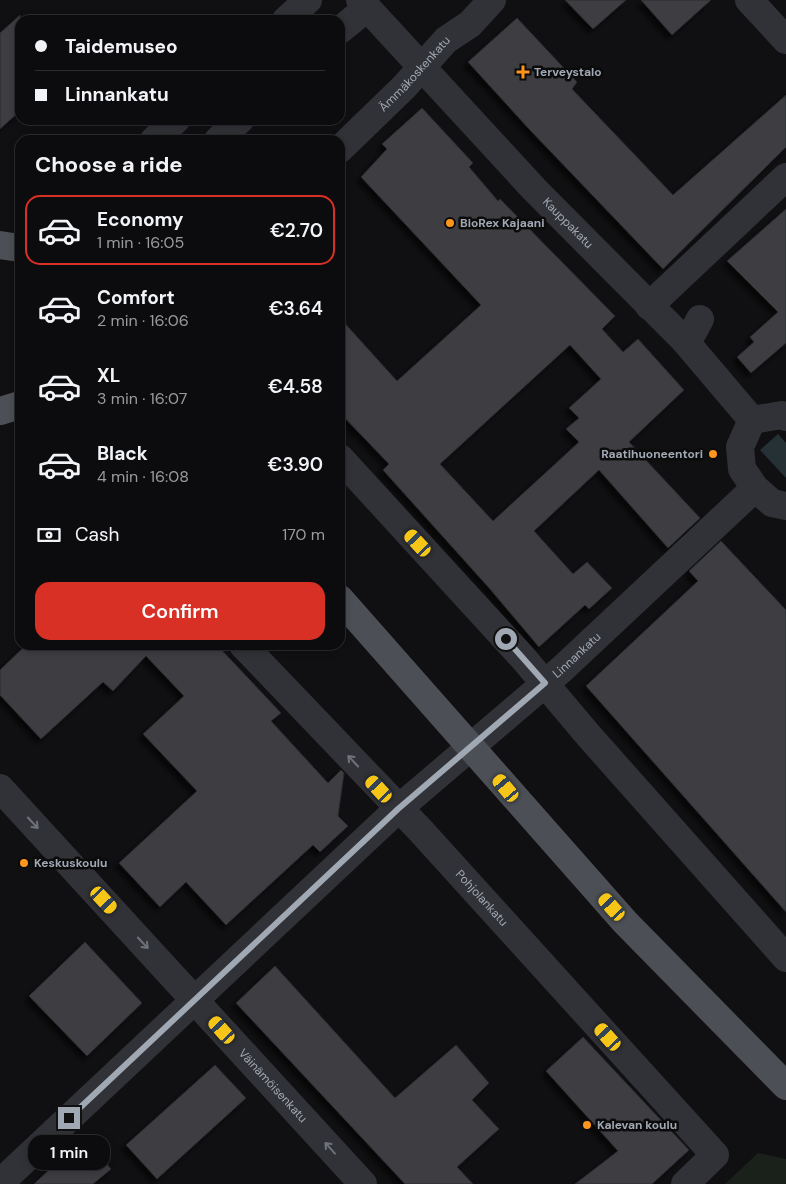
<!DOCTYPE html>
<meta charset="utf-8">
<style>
:root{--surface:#0c0c0e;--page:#151517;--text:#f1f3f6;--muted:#9a9b9e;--line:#2c2c2e;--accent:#d93025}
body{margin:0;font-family:"DM Sans",sans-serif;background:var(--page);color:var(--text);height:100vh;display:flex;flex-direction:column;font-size:19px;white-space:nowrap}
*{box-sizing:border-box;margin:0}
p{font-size:16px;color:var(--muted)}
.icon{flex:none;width:28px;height:28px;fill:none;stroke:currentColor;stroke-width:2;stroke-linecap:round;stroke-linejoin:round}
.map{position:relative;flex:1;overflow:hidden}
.sheet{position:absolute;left:15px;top:135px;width:330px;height:515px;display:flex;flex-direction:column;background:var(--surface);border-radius:15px;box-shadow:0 2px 8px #0003,0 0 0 1px var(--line)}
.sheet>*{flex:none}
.hud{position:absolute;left:15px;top:15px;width:330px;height:110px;border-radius:15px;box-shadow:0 2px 8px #0003,0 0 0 1px var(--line);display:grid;align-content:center;height:110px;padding:0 20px;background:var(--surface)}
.end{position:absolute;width:22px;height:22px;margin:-11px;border:6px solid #a0a8b3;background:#111;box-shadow:0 0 0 2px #111}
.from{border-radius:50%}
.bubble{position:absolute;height:35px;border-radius:15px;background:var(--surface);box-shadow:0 2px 8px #0003,0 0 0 1px var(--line);font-size:16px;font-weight:600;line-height:35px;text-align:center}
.car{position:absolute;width:15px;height:30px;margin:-15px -8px;border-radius:6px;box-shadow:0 0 4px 1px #0007;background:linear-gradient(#f5c518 24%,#345 0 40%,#f5c518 0 76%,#345 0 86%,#f5c518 0)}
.hud b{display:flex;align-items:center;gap:18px;height:48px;font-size:19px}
.hud b+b{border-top:1px solid var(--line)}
.hud i{width:12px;height:12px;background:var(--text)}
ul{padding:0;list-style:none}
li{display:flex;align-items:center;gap:15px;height:70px;margin:0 10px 8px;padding:0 10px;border:2px solid transparent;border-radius:15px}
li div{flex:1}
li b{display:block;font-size:19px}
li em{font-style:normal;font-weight:600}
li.selected{border-color:var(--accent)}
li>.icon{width:45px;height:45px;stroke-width:1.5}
h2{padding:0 20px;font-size:22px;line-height:60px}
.pay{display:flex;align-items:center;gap:12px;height:55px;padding:0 20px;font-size:19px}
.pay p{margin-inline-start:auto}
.primary-button{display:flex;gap:10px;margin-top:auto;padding:10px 20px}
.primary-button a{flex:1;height:58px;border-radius:15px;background:var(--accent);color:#fff;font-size:20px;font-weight:600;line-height:58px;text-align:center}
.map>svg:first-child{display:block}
.green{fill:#1a211a}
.water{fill:#263136}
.building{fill:#3c3e42;stroke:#2a2a2e;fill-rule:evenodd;filter:url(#shadow)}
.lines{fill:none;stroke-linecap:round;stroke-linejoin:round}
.minor{stroke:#313237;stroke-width:28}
.major{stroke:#4c5056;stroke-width:28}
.oneway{stroke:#6e737b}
.route{stroke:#a0a8b3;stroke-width:6}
.poi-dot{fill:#fe951c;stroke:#0b0b0c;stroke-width:2}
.labels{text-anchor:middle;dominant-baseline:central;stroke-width:5;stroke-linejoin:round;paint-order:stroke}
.poi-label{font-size:12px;font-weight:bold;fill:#a0a8b3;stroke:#0b0b0c;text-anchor:start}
.street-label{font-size:12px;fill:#a0a8b3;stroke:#0b0b0c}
</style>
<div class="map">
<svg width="786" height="1184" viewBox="0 0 786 1184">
<defs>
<filter id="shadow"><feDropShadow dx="-4.5" dy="4.5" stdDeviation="2.5" flood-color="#0009"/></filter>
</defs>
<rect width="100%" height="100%" fill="#101012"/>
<!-- green -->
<polygon class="green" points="758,1153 786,1159 786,1184 725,1184"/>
<!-- water -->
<polygon class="water" points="778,434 786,443 786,478 760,450"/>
<!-- building -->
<g class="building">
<polygon points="565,0 626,0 593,29"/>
<polygon points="641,0 711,0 672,35"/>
<polygon points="20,15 20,111 0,129 0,33"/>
<polygon points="517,18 577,82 572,89 673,195 786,95 786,147 663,269 529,129 468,62"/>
<path d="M 422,108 L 473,163 L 469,167 L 498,201 L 500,199 L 615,316 L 602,329 L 623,352 L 638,339 L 684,390 L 629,442 L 700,518 L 668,548 L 599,470 L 534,531 L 573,574 L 587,562 L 612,588 L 589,609 L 585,605 L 539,647 L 490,589 L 383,470 L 389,464 L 340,413 L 340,318 L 397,381 L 481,305 L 361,177 L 387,149 L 382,144 ZM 570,345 L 601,379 L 569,408 L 579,418 L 566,429 L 579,442 L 493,521 L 440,464 Z"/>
<polygon points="786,209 786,343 751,373 737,357 754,342 750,337 778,312 727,261"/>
<polygon points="721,541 786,610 786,912 586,686 698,581 689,571"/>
<polygon points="26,645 217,645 281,713 271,721 328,783 341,770 344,773 338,816 348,826 320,852 313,845 226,925 186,882 160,907 119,863 197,791 143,734 184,696 146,656 113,691 103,682 41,739 0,695 0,670"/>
<polygon points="85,942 142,1003 87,1056 29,996"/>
<polygon points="275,966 395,1098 456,1045 489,1083 472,1100 499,1129 457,1167 473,1184 405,1184 236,1003"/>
<polygon points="583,1037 689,1150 652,1184 575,1184 618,1151 546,1071"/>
<polygon points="215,1065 246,1098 157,1179 126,1145"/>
<polygon points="84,1137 111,1169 93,1184 34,1184"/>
</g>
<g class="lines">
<!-- minor -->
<g class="minor">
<path id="s1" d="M 360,0 L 534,189 L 685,341 L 752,420 L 782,415 L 786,417"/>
<polyline points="749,0 786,40"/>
<polyline points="286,20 308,0"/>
<polyline points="340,30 367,8"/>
<polyline points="154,140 176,120"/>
<polyline points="218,140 240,120"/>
<path id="s2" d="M 340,149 L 404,87 L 446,40 L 470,24 L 492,0"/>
<polyline points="649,306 786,177"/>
<polyline points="685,341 693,332 700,319"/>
<polyline points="752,420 740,447 742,469 755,488 772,503 786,506"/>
<polyline points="340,458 524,659 589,736 786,958"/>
<path id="s3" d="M 243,645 L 421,831 L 715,1155 L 685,1184"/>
<path id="s4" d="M 0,788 L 363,1184"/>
<path id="s5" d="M 0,1183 L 398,809 L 562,669 L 755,488"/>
</g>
<!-- major -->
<g class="major">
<polyline points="0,245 20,248"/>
<polyline points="0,411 20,405"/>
<polyline points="340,599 625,922 786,1086"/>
</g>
</g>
<!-- one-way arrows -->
<defs><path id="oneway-shaft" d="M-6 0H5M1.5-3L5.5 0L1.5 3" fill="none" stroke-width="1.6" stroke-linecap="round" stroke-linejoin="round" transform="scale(1.25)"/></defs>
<g class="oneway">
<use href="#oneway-shaft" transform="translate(353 761) rotate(-133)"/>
<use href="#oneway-shaft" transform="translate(33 823) rotate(47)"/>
<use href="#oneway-shaft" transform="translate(143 943) rotate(47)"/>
<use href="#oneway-shaft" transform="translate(330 1148) rotate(-132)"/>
</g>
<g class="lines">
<!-- route -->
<polyline class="route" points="69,1118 398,809 545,683 506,639"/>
</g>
<!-- markers -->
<g class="poi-dot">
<path d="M520.5 64.5h5v5h5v5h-5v5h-5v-5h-5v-5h5z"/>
<circle cx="450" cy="223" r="5"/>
<circle cx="713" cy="454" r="5"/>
<circle cx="24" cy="863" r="5"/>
<circle cx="587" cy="1125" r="5"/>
</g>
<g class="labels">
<!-- poi labels -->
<g class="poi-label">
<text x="534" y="72">Terveystalo</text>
<text x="460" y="223">BioRex Kajaani</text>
<text x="703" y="454" text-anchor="end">Raatihuoneentori</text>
<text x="34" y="863">Keskuskoulu</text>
<text x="597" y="1125">Kalevan koulu</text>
</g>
<!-- street labels -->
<g class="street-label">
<text stroke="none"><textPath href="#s2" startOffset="106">Ämmäkoskenkatu</textPath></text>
<text stroke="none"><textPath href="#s1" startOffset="305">Kauppakatu</textPath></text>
<text stroke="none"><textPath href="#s5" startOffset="782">Linnankatu</textPath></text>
<text stroke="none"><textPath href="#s3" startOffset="348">Pohjolankatu</textPath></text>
<text stroke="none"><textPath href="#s4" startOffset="404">Väinämöisenkatu</textPath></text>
</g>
</g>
</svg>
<i class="end from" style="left:506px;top:639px"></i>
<i class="end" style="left:69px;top:1118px"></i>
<div class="bubble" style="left:28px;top:1135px;width:82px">1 min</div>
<i class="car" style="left:418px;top:543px;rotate:317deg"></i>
<i class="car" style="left:506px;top:788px;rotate:320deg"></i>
<i class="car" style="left:379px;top:789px;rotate:317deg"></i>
<i class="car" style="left:104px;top:900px;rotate:137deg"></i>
<i class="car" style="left:612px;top:907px;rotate:318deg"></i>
<i class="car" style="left:222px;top:1030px;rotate:318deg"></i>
<i class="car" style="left:608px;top:1037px;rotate:318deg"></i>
<div class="hud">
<b><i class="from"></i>Taidemuseo</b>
<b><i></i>Linnankatu</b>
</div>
<section class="sheet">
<h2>Choose a ride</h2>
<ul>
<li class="selected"><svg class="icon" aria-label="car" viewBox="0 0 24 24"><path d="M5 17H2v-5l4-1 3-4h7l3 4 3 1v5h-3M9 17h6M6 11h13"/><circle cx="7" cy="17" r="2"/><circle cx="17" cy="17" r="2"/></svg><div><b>Economy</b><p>1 min · 16:05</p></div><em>€2.70</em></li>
<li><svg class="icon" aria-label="car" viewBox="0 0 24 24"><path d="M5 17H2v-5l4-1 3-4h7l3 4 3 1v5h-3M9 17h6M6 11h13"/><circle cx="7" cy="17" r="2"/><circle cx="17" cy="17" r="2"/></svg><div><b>Comfort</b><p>2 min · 16:06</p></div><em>€3.64</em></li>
<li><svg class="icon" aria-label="car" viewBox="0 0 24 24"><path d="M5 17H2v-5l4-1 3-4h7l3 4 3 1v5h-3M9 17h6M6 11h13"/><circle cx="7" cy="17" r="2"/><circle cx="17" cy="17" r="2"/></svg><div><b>XL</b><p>3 min · 16:07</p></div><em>€4.58</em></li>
<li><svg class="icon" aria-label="car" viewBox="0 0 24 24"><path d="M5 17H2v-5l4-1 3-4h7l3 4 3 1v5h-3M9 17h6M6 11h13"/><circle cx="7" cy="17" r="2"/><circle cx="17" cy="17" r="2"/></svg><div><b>Black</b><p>4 min · 16:08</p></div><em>€3.90</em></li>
</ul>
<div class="pay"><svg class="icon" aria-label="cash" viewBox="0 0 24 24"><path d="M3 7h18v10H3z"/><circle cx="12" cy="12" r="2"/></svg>Cash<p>170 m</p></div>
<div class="primary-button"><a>Confirm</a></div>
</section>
</div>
